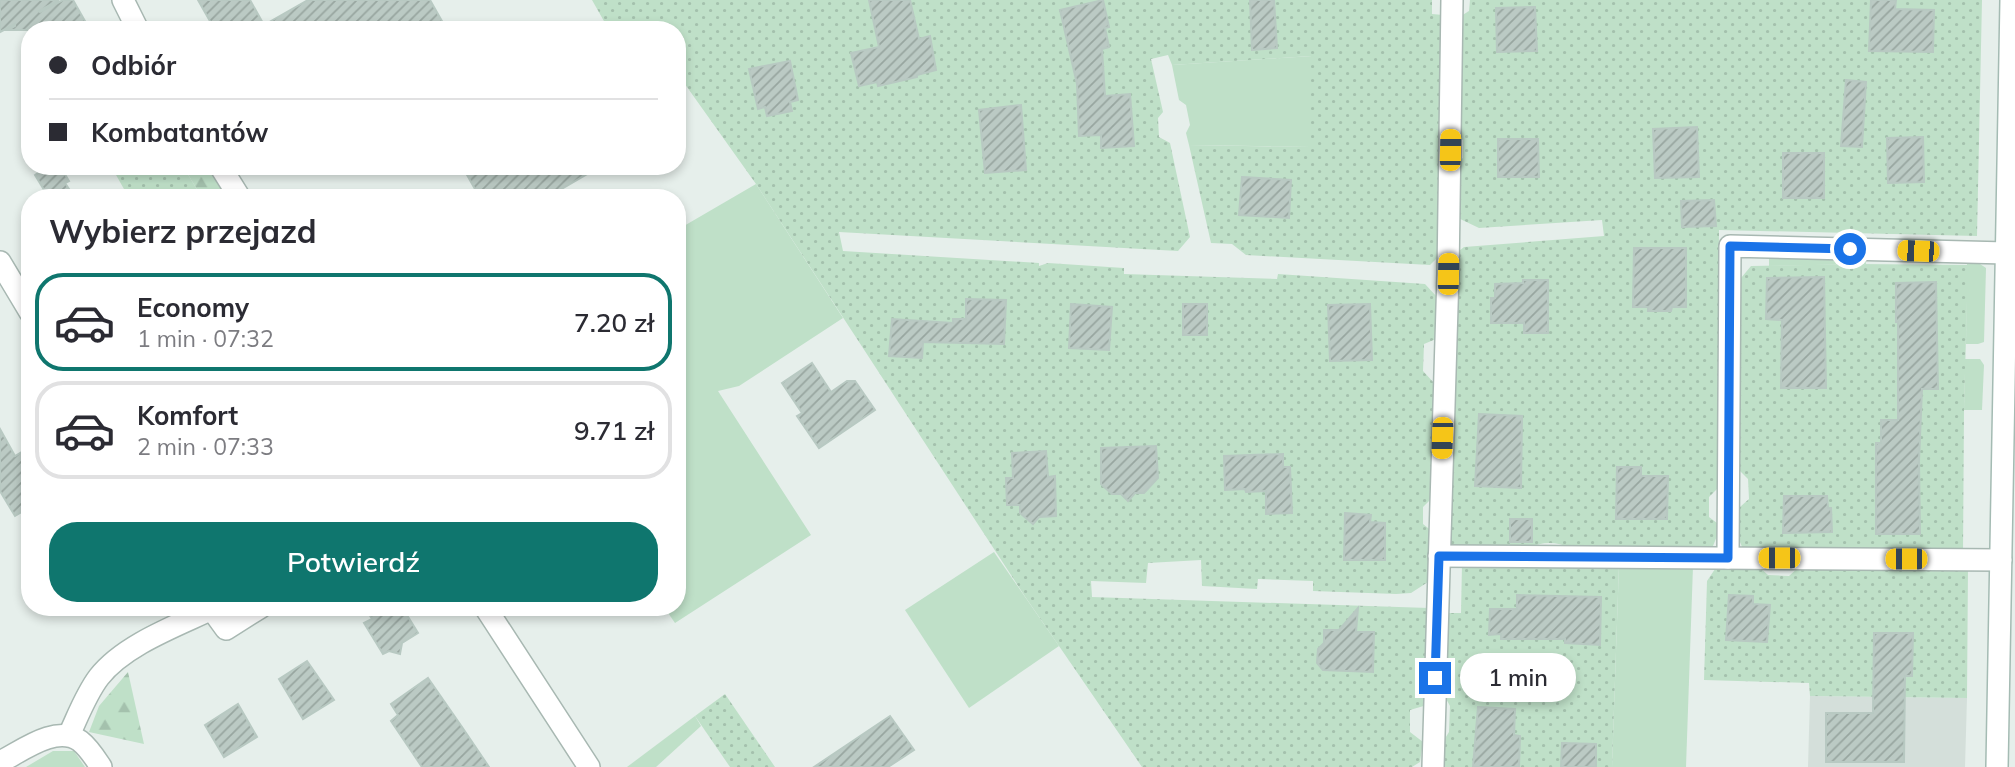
<!DOCTYPE html>
<html lang="pl">
<meta charset="utf-8">
<style>
:root{--surface:#fff;--page:#f7f7f7;--text:#2b2b33;--muted:#7c7c81;--line:#e1e1e2;--accent:#0f766e}
body{margin:0;font-family:Mulish,sans-serif;background:var(--page);color:var(--text);height:100vh;display:flex;flex-direction:column;font-size:26px;white-space:nowrap}
*{box-sizing:border-box;margin:0}
p{font-size:23px;color:var(--muted)}
.icon{flex:none;width:38px;height:38px;fill:none;stroke:currentColor;stroke-width:2;stroke-linecap:round;stroke-linejoin:round}
.map{position:relative;flex:1;overflow:hidden}
.panel{position:absolute;left:21px;top:189px;width:665px;height:427px;display:flex;flex-direction:column;background:var(--surface);border-radius:28px;box-shadow:0 4px 10px #0003}
.panel>*{flex:none}
.hud{position:absolute;left:21px;top:21px;width:665px;height:154px;border-radius:28px;box-shadow:0 4px 10px #0003;display:grid;align-content:center;height:154px;padding:0 28px;background:var(--surface)}
.end{position:absolute;width:32px;height:32px;margin:-16px;border:9px solid #1a73e8;background:#fff;box-shadow:0 0 0 4px #fff}
.from{border-radius:50%}
.bubble{position:absolute;height:49px;border-radius:24px;background:var(--surface);box-shadow:0 4px 10px #0003;font-size:23px;font-weight:600;line-height:49px;text-align:center}
.car{position:absolute;width:21px;height:42px;margin:-21px -10px;border-radius:9px;box-shadow:0 0 5px 2px #0007;background:linear-gradient(#f5c518 24%,#345 0 40%,#f5c518 0 76%,#345 0 86%,#f5c518 0)}
.hud b{display:flex;align-items:center;gap:24px;height:66px;font-size:26px}
.hud b+b{border-top:2px solid var(--line)}
.hud i{width:18px;height:18px;background:var(--text)}
ul{padding:0;list-style:none}
li{display:flex;align-items:center;gap:21px;height:98px;margin:0 14px 10px;padding:0 14px;border:4px solid var(--line);border-radius:28px}
li div{flex:1}
li b{display:block;font-size:26px}
li em{font-style:normal;font-weight:600}
li.active{border-color:var(--accent)}
li>.icon{width:63px;height:63px;stroke-width:1.5}
h2{padding:0 28px;font-size:32px;line-height:84px}
.action{display:flex;gap:14px;margin-top:auto;padding:14px 28px}
.action a{flex:1;height:80px;border-radius:28px;background:var(--accent);color:#fff;font-size:28px;font-weight:600;line-height:80px;text-align:center}
.map>svg:first-child{display:block}
.built{fill:#d4dfda}
.green{fill:#bfe0c8}
.forest{fill:url(#forest-firs)}
.garden{fill:url(#garden-dots)}
.building{fill:url(#building-hatch);stroke:#b8c9c2;stroke-width:2}
.lines{fill:none;stroke-linecap:round;stroke-linejoin:round}
.street-casing{stroke:#a8b8b2;stroke-width:24}
.secondary-casing{stroke:#a4bbb3;stroke-width:24}
.street{stroke:#fff;stroke-width:21}
.secondary{stroke:#fff;stroke-width:21}
.route{stroke:#1a73e8;stroke-width:9}
</style>
<div class="map">
<svg width="2015" height="767" viewBox="0 0 2015 767">
<defs>
<pattern id="forest-firs" width="22" height="20" patternUnits="userSpaceOnUse" patternTransform="scale(1.75)"><rect width="22" height="20" fill="#bfe0c8"/><path d="M5 1l3.5 6h-7zM16 11l3.5 6h-7z" fill="#a4c1ad"/></pattern>
<pattern id="garden-dots" width="8" height="8" patternUnits="userSpaceOnUse" patternTransform="scale(1.75)"><rect width="8" height="8" fill="#bfe0c8"/><path d="M2 2h.1M6 6h.1" fill="none" stroke="#a4c1ad" stroke-width="1.8" stroke-linecap="round"/></pattern>
<pattern id="building-hatch" width="6" height="6" patternUnits="userSpaceOnUse" patternTransform="scale(1.75)"><rect width="6" height="6" fill="#bbcac4"/><path d="M-1 1l2-2M0 6l6-6M5 7l2-2" fill="none" stroke="#98a6a0"/></pattern>
</defs>
<rect width="100%" height="100%" fill="#e6efeb"/>
<!-- built -->
<polygon class="built" points="1810,696 1967,698 1965,767 1808,767"/>
<!-- green -->
<g class="green">
<polygon points="1312,56 1310,147 1189,145 1186,133 1190,125 1186,105 1179,100 1172,65"/>
<polygon points="756,184 843,318 739,386 718,391 811,535 675,623 664,607 677,607 677,230"/>
<polygon points="1769,255 1865,255 1866,264 1769,266"/>
<polygon points="1967,260 1974,260 1986,268 1984,342 1978,344 1966,344"/>
<polygon points="1965,359 1980,359 1984,365 1982,410 1964,410"/>
<polygon points="994,552 1059,646 969,708 905,610"/>
<polygon points="1619,565 1693,566 1686,767 1612,767"/>
<polygon points="695,716 701,726 656,767 627,767"/>
<polygon points="53,751 74,751 85,767 26,767"/>
</g>
<!-- forest -->
<g class="forest">
<polygon points="183,166 208,166 229,198 202,198"/>
<polygon points="128,672 144,744 89,732 99,706"/>
</g>
<!-- garden -->
<g class="garden">
<polygon points="592,0 1432,0 1432,14 1443,15 1438,257 1430,265 1246,255 1232,244 1211,243 1189,145 1309,147 1311,56 1172,65 1168,55 1151,59 1163,112 1158,118 1159,137 1170,143 1190,237 1178,251 839,232 843,251 1039,263 1039,266 1048,263 1124,268 1124,274 1277,279 1278,274 1425,284 1437,297 1436,339 1424,344 1423,371 1435,384 1433,497 1423,507 1423,524 1433,532 1428,582 1411,593 1396,594 1313,591 1313,581 1258,579 1257,589 1202,586 1201,560 1148,563 1146,583 1091,581 1092,597 1429,608 1427,705 1410,710 1410,732 1423,742 1420,762 1412,767 1142,767 1024,595 756,184 677,73 677,30 609,30"/>
<path d="M 1470,0 L 1982,0 L 1977,236 L 1719,230 L 1717,489 L 1709,497 L 1709,517 L 1717,523 L 1717,536 L 1713,546 L 1703,549 L 1570,548 C 1558,542 1542,541 1530,548 L 1456,548 L 1447,541 L 1456,257 L 1459,251 L 1464,247 L 1604,236 L 1602,220 L 1479,228 L 1456,217 L 1456,163 L 1463,158 L 1463,140 L 1457,137 L 1461,16 L 1469,11 Z"/>
<polygon points="111,166 183,166 202,198 129,198"/>
<polygon points="1859,264 1968,265 1964,409 1963,553 1749,551 1742,547 1740,542 1740,507 1749,499 1748,479 1740,471 1741,278 1751,266"/>
<polygon points="1462,564 1619,565 1612,767 1443,767 1444,740 1449,732 1450,706 1444,695 1447,613 1461,613"/>
<polygon points="1717,566 1758,566 1768,575 1789,576 1800,566 1968,568 1967,698 1810,696 1809,683 1704,680 1707,581"/>
<polygon points="725,694 775,767 730,767 695,716"/>
</g>
<!-- building -->
<g class="building">
<polygon points="0,0 59,0 39,11 40,12 63,0 73,0 85,21 69,30 8,30 15,26 15,24 0,32"/>
<polygon points="198,0 250,0 264,25 308,0 430,0 447,30 215,30"/>
<polygon points="869,0 910,0 919,39 930,36 936,70 917,75 917,77 878,86 877,82 859,86 851,53 879,47"/>
<polygon points="1103,0 1109,27 1105,28 1109,47 1102,49 1105,96 1130,94 1134,146 1101,148 1101,135 1079,136 1077,84 1060,10"/>
<polygon points="1250,0 1274,0 1277,48 1252,50"/>
<polygon points="1871,0 1896,0 1895,9 1934,10 1933,52 1869,51"/>
<polygon points="1535,7 1537,51 1497,52 1496,8"/>
<polygon points="790,61 798,100 790,102 792,111 767,116 765,107 758,109 749,69"/>
<polygon points="1846,80 1866,82 1862,147 1841,146"/>
<polygon points="1021,105 1026,170 985,173 979,110"/>
<polygon points="1697,127 1699,177 1655,178 1653,129"/>
<polygon points="1923,137 1924,182 1888,183 1887,138"/>
<polygon points="1498,139 1538,139 1539,177 1498,177"/>
<rect x="1783" y="153" width="41" height="45"/>
<polygon points="48,166 60,166 69,181 65,183 75,198 49,198 35,175"/>
<polygon points="462,166 601,166 546,198 480,198"/>
<polygon points="1242,177 1291,180 1289,218 1239,215"/>
<polygon points="1714,200 1716,226 1682,227 1681,201"/>
<polygon points="1634,248 1686,248 1686,307 1672,307 1671,311 1648,311 1648,307 1633,307"/>
<polygon points="1824,277 1826,388 1781,388 1782,320 1766,319 1767,278"/>
<polygon points="1523,280 1548,280 1548,333 1524,333 1524,323 1491,323 1491,298 1495,298 1495,284 1523,283"/>
<polygon points="1936,282 1938,389 1922,389 1919,461 1920,534 1876,534 1876,443 1881,443 1881,420 1898,420 1898,322 1896,322 1896,283"/>
<polygon points="966,299 1006,300 1004,344 923,342 922,358 889,356 892,319 953,323 953,319 966,319"/>
<polygon points="1071,304 1112,307 1109,350 1069,348"/>
<rect x="1183" y="304" width="24" height="31"/>
<polygon points="1370,304 1372,360 1330,361 1328,305"/>
<polygon points="812,363 831,392 847,381 855,381 875,410 819,448 797,416 802,413 782,383"/>
<polygon points="1479,414 1522,416 1521,488 1475,486"/>
<polygon points="0,429 15,456 30,447 30,507 15,516 0,491"/>
<polygon points="1156,446 1158,478 1144,493 1135,493 1128,501 1121,494 1112,494 1101,484 1101,448"/>
<polygon points="1046,451 1048,477 1055,476 1056,516 1039,517 1033,524 1020,513 1020,505 1007,505 1006,478 1013,478 1012,453"/>
<polygon points="1283,454 1283,467 1290,467 1292,513 1266,514 1266,491 1246,492 1245,489 1225,490 1224,456"/>
<polygon points="1617,467 1641,467 1641,476 1668,476 1667,519 1616,519"/>
<polygon points="1784,496 1827,496 1828,508 1831,508 1832,532 1783,533"/>
<polygon points="1345,513 1371,515 1370,522 1385,523 1385,560 1344,560"/>
<rect x="1510" y="519" width="22" height="23"/>
<polygon points="1517,595 1601,597 1600,645 1565,643 1565,639 1501,639 1501,634 1489,635 1490,609 1517,609"/>
<polygon points="1729,595 1753,596 1753,604 1770,605 1767,642 1726,640"/>
<polygon points="365,607 402,607 418,633 402,643 400,654 389,651 383,654 364,623 372,619"/>
<polygon points="1358,608 1356,632 1374,632 1373,672 1323,670 1317,663 1318,649 1324,643 1324,630 1339,630"/>
<polygon points="1874,633 1913,633 1912,676 1905,676 1904,762 1826,762 1826,713 1873,713"/>
<polygon points="307,661 334,700 303,719 279,679"/>
<polygon points="428,678 462,727 489,767 422,767 391,721 398,715 391,704"/>
<polygon points="238,704 257,737 224,757 205,725"/>
<polygon points="1478,707 1515,709 1514,735 1520,736 1519,767 1473,767"/>
<polygon points="890,716 914,750 888,767 814,767"/>
<polygon points="1562,743 1596,744 1596,767 1561,767"/>
</g>
<g class="lines">
<defs>
<g id="street">
<polyline points="123,0 138,30"/>
<polyline points="220,166 240,198"/>
<polyline points="0,262 30,312"/>
<polyline points="1439,556 2001,560"/>
<polyline points="1728,558 1730,246 2006,253"/>
<polyline points="210,607 226,629 261,607"/>
<polyline points="485,607 589,767"/>
<path d="M 69,735 C 78,716 86,694 99,677 C 124,645 176,626 212,609"/>
<path d="M 0,762 C 22,751 56,724 80,741 C 89,748 95,758 101,767"/>
<polyline points="1433,767 1448,274 1452,0"/>
</g>
<polyline id="secondary" points="1997,767 2011,0"/>
</defs>
<!-- street casing -->
<use href="#street" class="street-casing"/>
<!-- secondary casing -->
<use href="#secondary" class="secondary-casing"/>
<!-- street -->
<use href="#street" class="street"/>
<!-- secondary -->
<use href="#secondary" class="secondary"/>
</g>
<g class="lines">
<!-- route -->
<polyline class="route" points="1435,678 1439,556 1728,558 1730,246 1850,249"/>
</g>
</svg>
<i class="end from" style="left:1850px;top:249px"></i>
<i class="end" style="left:1435px;top:678px"></i>
<div class="bubble" style="left:1460px;top:653px;width:116px">1 min</div>
<i class="car" style="left:1450px;top:150px;rotate:1deg"></i>
<i class="car" style="left:1918px;top:251px;rotate:272deg"></i>
<i class="car" style="left:1448px;top:274px;rotate:1deg"></i>
<i class="car" style="left:1442px;top:438px;rotate:182deg"></i>
<i class="car" style="left:1779px;top:558px;rotate:270deg"></i>
<i class="car" style="left:1906px;top:559px;rotate:270deg"></i>
<div class="hud">
<b><i class="from"></i>Odbiór</b>
<b><i></i>Kombatantów</b>
</div>
<section class="panel">
<h2>Wybierz przejazd</h2>
<ul>
<li class="active"><svg class="icon" aria-label="car" viewBox="0 0 24 24"><path d="M5 17H2v-5l4-1 3-4h7l3 4 3 1v5h-3M9 17h6M6 11h13"/><circle cx="7" cy="17" r="2"/><circle cx="17" cy="17" r="2"/></svg><div><b>Economy</b><p>1 min · 07:32</p></div><em>7.20 zł</em></li>
<li><svg class="icon" aria-label="car" viewBox="0 0 24 24"><path d="M5 17H2v-5l4-1 3-4h7l3 4 3 1v5h-3M9 17h6M6 11h13"/><circle cx="7" cy="17" r="2"/><circle cx="17" cy="17" r="2"/></svg><div><b>Komfort</b><p>2 min · 07:33</p></div><em>9.71 zł</em></li>
</ul>
<div class="action"><a>Potwierdź</a></div>
</section>
</div>
